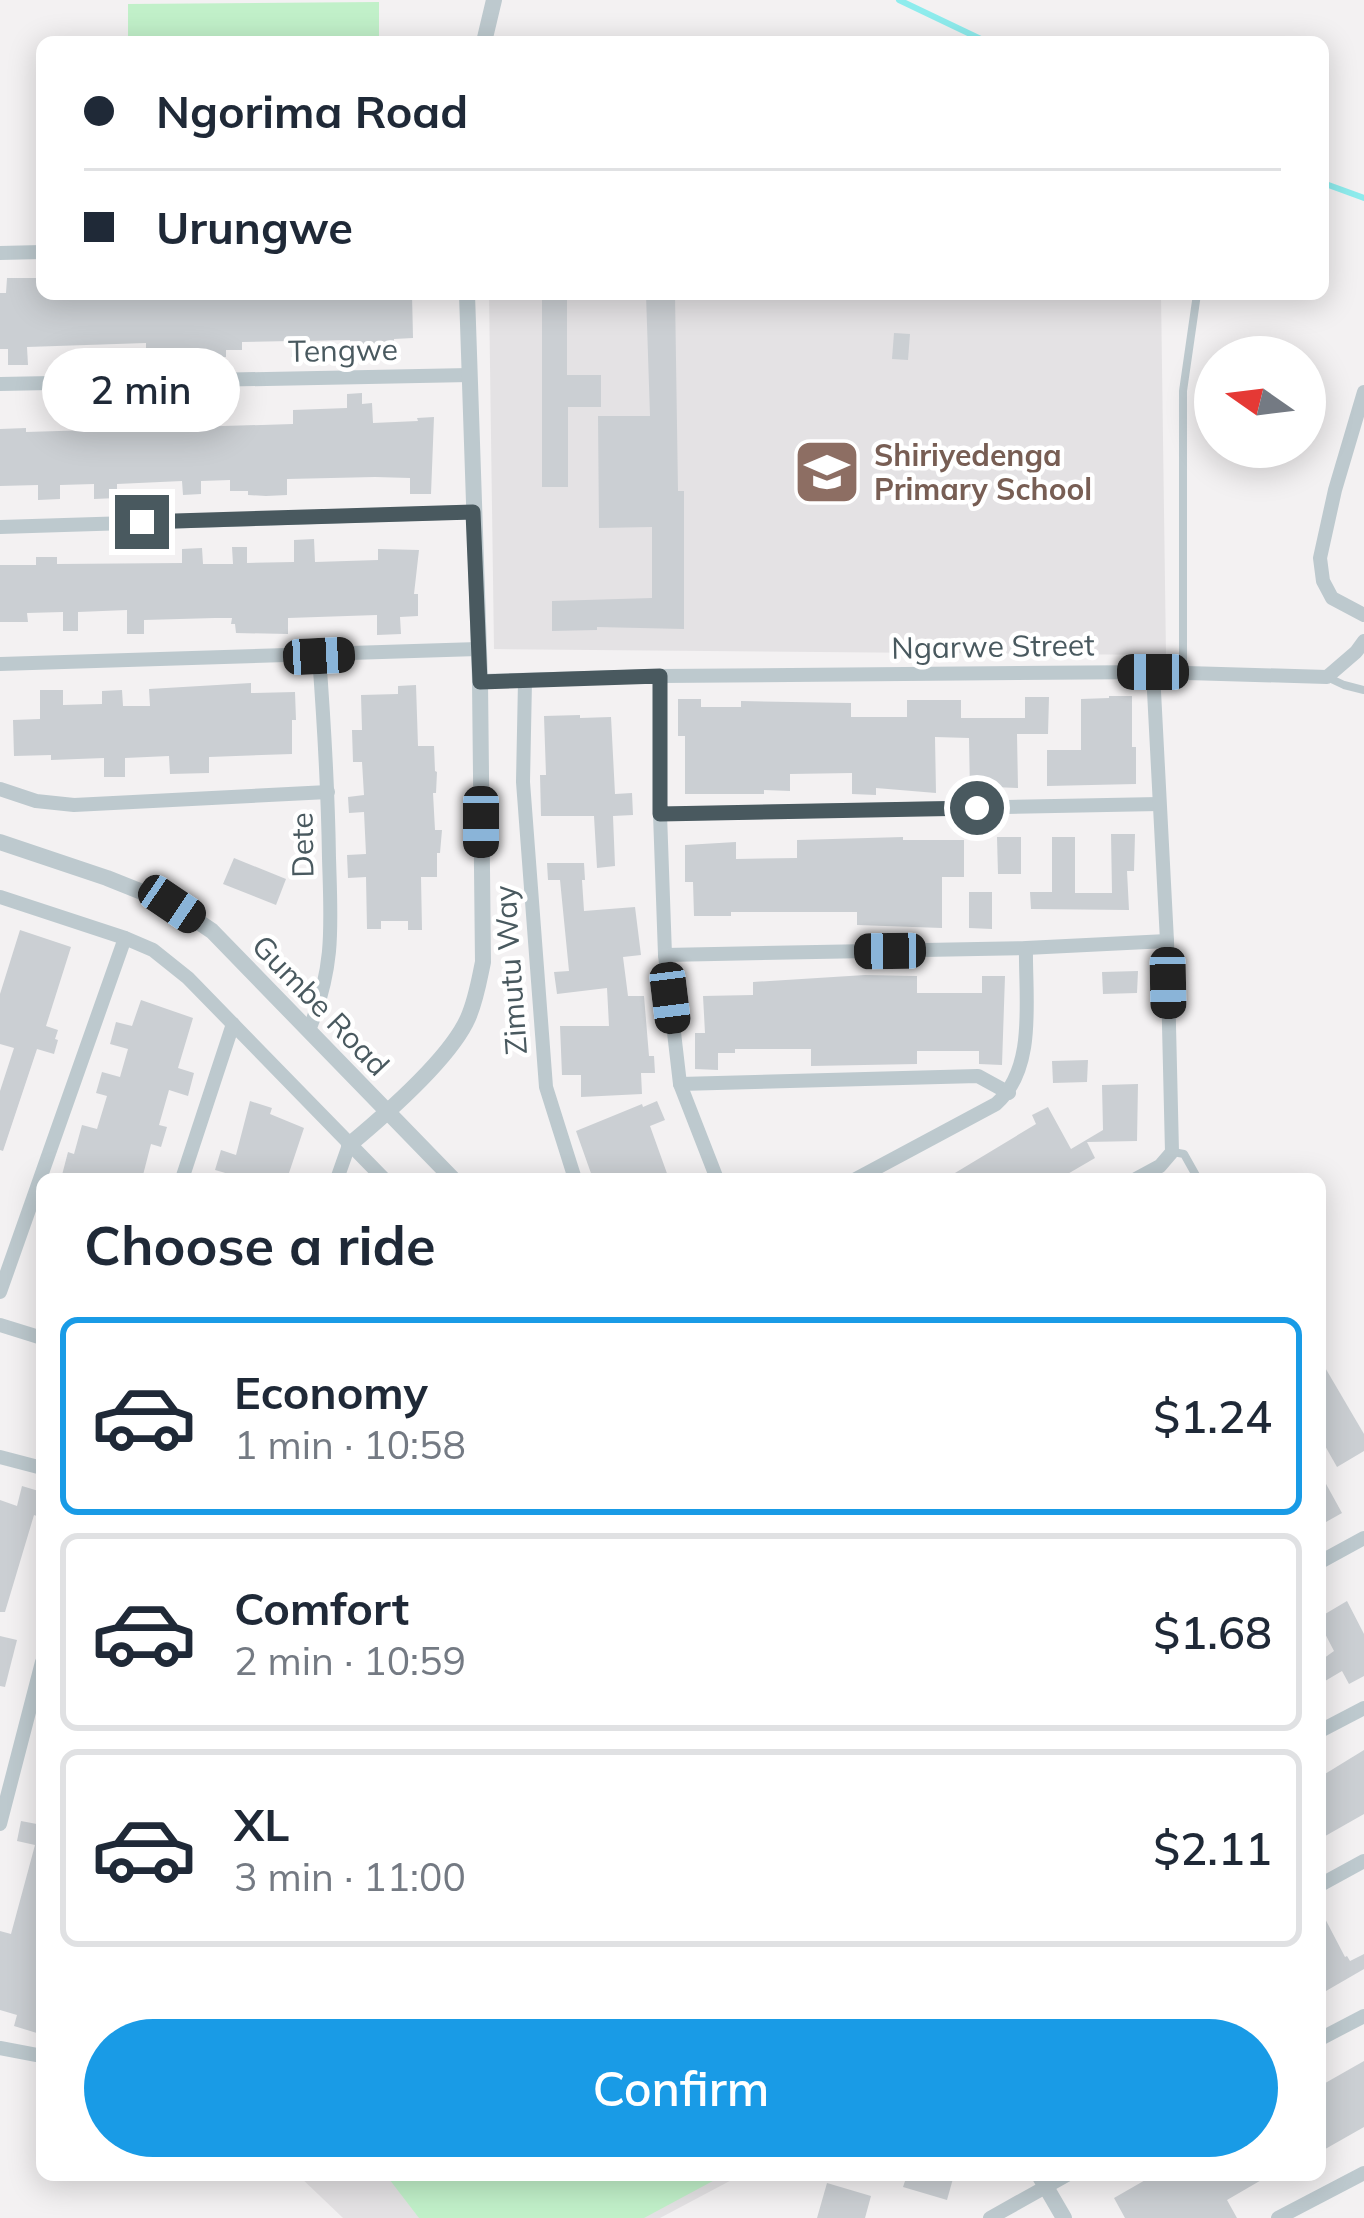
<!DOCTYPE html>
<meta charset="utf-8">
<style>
:root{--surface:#fff;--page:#f2f2f3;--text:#1f2937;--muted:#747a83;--line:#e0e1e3;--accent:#199be6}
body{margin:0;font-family:Mulish,sans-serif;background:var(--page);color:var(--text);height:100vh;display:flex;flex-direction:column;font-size:45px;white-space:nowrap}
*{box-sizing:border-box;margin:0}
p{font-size:39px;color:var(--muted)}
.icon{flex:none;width:66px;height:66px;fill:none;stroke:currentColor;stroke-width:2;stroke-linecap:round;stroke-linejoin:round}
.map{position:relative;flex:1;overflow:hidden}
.panel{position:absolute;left:36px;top:1173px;width:1290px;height:1008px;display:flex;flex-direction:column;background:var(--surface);border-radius:18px;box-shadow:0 6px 30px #0003}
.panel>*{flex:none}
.banner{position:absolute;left:36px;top:36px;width:1293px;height:264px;border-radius:18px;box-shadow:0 6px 30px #0003;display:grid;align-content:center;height:264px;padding:0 48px;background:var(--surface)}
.needle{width:78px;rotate:284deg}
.controls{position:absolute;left:1194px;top:336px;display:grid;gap:24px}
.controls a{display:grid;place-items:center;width:132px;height:132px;border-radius:50%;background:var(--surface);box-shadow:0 6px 30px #0003;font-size:60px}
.end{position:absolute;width:54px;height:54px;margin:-27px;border:15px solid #49595f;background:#fff;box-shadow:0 0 0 6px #fff}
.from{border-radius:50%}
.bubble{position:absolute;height:84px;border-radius:42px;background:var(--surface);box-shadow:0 6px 30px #0003;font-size:39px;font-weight:600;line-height:84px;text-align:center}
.car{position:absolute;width:36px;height:72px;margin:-36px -18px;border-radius:15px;box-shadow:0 0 9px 3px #0007;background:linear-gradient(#222 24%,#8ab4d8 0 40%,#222 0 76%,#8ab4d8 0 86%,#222 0)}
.banner b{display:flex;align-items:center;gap:42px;height:114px;font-size:45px}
.banner b+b{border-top:3px solid var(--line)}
.banner i{width:30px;height:30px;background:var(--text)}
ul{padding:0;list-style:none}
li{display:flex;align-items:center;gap:36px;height:198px;margin:0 24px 18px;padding:0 24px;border:6px solid var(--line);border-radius:18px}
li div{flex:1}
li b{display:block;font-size:45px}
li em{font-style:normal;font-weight:600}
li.current{border-color:var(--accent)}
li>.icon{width:108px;height:108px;stroke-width:1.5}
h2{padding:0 48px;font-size:54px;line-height:144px}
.button{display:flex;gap:24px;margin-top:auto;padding:24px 48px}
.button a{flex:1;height:138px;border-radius:72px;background:var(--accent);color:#fff;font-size:48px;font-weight:600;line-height:138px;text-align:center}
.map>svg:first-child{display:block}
.education{fill:#e4e2e4}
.green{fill:#c1f0c9}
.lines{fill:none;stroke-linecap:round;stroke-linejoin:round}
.stream{stroke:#8eeced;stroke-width:6}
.building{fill:#cbcfd3}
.service{stroke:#bdc9ce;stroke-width:8}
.minor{stroke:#bdc9ce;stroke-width:14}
.tertiary{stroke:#bdc9ce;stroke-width:16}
.route{stroke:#49595f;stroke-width:15}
.labels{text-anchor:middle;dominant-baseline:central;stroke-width:9;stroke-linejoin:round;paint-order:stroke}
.street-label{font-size:30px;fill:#49595f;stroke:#fff}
.education-label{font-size:30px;font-weight:bold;fill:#785e54;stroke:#fff;text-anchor:start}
</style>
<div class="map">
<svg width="1364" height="2218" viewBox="0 0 1364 2218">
<rect width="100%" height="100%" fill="#f3f1f2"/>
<!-- education -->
<g class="education">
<polygon points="489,294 1161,294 1166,655 494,649"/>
<polygon points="298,2175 741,2175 660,2218 343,2218"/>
</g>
<!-- green -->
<g class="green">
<polygon points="379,2 379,42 128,42 128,4"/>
<polygon points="386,2175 724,2175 644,2218 419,2218"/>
</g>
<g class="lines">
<!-- stream -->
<g class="stream">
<polyline points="899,0 987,42"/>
<polyline points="1323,183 1364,198"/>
</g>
</g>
<!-- building -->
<g class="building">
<polygon points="7,278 42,278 42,294 412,294 413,338 394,339 394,356 350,355 350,340 308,341 309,356 291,357 291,341 242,342 242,350 226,350 226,357 159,359 159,362 146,362 146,343 27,347 28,365 8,365 8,349 0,349 0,293 6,293"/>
<polygon points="542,294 567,294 567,375 601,375 601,407 568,407 568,487 542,487"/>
<polygon points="646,294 675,294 678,491 684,491 684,629 597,627 597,630 552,631 552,601 652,598 652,527 599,528 598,416 650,416"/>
<polygon points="894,333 910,334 908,360 892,359"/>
<polygon points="362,393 362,404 372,403 373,423 418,421 417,418 434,417 431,494 410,494 410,478 375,477 287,479 287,495 266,496 248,495 248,491 230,491 230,480 201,481 201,494 183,495 182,481 117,484 117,498 94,499 94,484 60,485 60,499 38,500 38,485 0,486 0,429 26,428 26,432 293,424 293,410 347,408 347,394"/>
<polygon points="314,539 315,562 378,560 378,549 419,550 414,594 418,594 418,616 400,617 401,634 377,635 377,615 288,618 288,634 236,633 235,624 231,624 232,618 215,618 144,620 144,634 127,634 127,610 78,612 78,631 63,631 63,612 27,613 28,622 0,622 0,565 36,565 36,557 57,557 57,564 182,563 182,549 202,548 203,564 233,564 232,547 247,547 247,563 294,562 294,540"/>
<polygon points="251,683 251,693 295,692 296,720 292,720 292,754 209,757 209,773 170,774 169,756 125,758 125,777 104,777 104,758 51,760 51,755 14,756 13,720 40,719 40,690 63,690 63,705 102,704 102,691 122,690 123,706 150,706 149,689"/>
<polygon points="416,685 418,746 434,746 435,771 437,772 436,793 433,793 435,830 442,830 440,853 437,853 437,877 421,877 422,930 408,930 408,921 381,921 381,929 367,929 366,877 348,878 347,855 366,854 364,812 349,813 348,797 364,795 362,762 353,762 352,730 362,730 361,695 398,694 398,686"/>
<polygon points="1109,696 1132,696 1132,747 1136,747 1136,784 1047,786 1047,750 1081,750 1081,699 1109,698"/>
<polygon points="1025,697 1049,697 1048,734 1017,734 1018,788 993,787 993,793 970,793 969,738 935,737 936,793 876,788 876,795 852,794 852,773 790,774 790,791 764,790 764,794 685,794 685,736 678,736 678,699 701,699 701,707 741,707 741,701 851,703 851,717 907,717 907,700 961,700 961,718 1025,718"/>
<polygon points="580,715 580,718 611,717 615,794 632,793 633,815 613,816 615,866 597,868 594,816 541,816 540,775 546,775 544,716"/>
<polygon points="1111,834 1135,834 1134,871 1127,871 1129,910 1031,909 1030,892 1052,892 1052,837 1075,837 1075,893 1112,893"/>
<polygon points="903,837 903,840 964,840 964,877 942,877 942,928 857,925 857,912 731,912 731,916 694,916 693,882 685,882 685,845 736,842 736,859 797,858 797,840"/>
<polygon points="997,837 1021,837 1021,874 998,874"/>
<polygon points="234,858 286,879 276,905 223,884"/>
<polygon points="547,863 584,863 585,880 582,880 584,911 635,907 641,955 623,957 628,996 644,996 649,1056 654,1056 655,1073 641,1073 642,1094 581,1097 581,1075 562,1075 560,1026 609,1026 607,988 557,994 554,972 569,971 560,880 548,880"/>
<polygon points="969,892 992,892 992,929 969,928"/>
<polygon points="20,930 71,947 46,1026 58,1030 55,1039 58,1040 54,1054 37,1049 3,1151 0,1150 0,1091 14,1048 0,1044 0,994"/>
<polygon points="1138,971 1137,993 1103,994 1102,972"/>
<polygon points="865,975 917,976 917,993 982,993 982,976 1005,976 1002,1065 979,1064 979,1051 917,1051 917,1064 811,1066 811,1049 735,1049 735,1053 718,1053 718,1070 695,1069 695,1033 705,1033 703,996 753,995 753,982"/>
<polygon points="141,1000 193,1018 178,1068 194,1073 188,1096 169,1090 159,1125 167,1127 161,1147 151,1144 142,1179 66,1179 67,1176 62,1175 68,1152 74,1154 82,1125 97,1129 107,1096 96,1093 102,1072 120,1077 128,1049 110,1044 116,1022 132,1026"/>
<polygon points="1088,1060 1087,1082 1053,1083 1052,1061"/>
<polygon points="1138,1084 1137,1141 1087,1142 1095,1158 1059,1179 945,1179 1036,1124 1032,1115 1048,1107 1071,1149 1103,1130 1102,1085"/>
<polygon points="250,1101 272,1108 270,1114 304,1128 287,1179 246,1179 215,1170 221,1150 236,1155"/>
<polygon points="657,1101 665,1120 650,1126 669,1179 593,1179 576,1131 642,1104 643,1107"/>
<polygon points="1320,1359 1364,1434 1364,1451 1337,1467 1320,1437"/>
<polygon points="1320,1473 1342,1513 1326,1522 1320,1511"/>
<polygon points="22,1486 42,1492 42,1518 34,1515 5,1612 0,1612 0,1500 17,1506"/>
<polygon points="1347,1601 1364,1634 1364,1676 1349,1684 1342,1671 1320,1684 1320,1661 1334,1651 1320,1624 1320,1617"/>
<polygon points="0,1636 17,1640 5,1687 0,1686"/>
<polygon points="1364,1750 1364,1814 1320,1839 1320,1777"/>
<polygon points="21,1821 42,1825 42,2026 40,2034 14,2026 17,2015 0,2010 0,1931 11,1934 35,1845 17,1841"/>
<polygon points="1320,1909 1345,1957 1347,1956 1350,1961 1364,1954 1364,1969 1326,1991 1320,1979"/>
<polygon points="1364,2061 1364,2127 1320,2152 1320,2086"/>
<polygon points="907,2175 954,2175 947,2200 903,2187"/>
<polygon points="1154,2175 1270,2175 1227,2200 1237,2218 1125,2218 1114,2198"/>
<polygon points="827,2183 871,2196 865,2218 817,2218"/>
</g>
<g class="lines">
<!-- service -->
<g class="service">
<polyline points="1183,671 1183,391 1197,294"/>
<polyline points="1327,677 1344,685 1364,690"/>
<polyline points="1173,1152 1184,1154 1198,1179"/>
</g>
<!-- minor -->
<g class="minor">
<polyline points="0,253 42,252"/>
<polyline points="0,384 470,375"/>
<polyline points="1364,392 1335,490 1320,558 1323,581 1332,598 1364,615"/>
<polyline points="0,527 473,512"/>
<polyline points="0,664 478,649"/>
<polyline points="660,676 660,814 665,955 680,1084 717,1179"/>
<polyline points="480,681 660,676 1153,672 1327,677 1356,652 1364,641"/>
<polyline points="525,681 523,782 546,1087 575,1179"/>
<polyline points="0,789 36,801 74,805 328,792"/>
<polyline points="660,814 1159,804"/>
<polyline points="0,897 125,938 153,950 188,978 384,1179"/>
<polyline points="665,955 1026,948 1167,941"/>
<path d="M 309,1030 C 335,966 331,926 329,858 C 328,791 324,723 319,656"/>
<polyline points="680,1084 978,1076 1009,1093"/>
<polyline points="182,1179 233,1024"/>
<polyline points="337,1179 349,1145"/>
<path d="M 856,1179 L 996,1104 C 1037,1068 1025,998 1026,948"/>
<polyline points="1136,1179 1160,1166 1172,1152 1167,941 1153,672"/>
<polyline points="0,1292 125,938"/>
<polyline points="0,1325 42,1338"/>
<polyline points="0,1457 42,1468"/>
<polyline points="1320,1562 1364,1538"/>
<polyline points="1320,1731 1364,1708"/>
<polyline points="0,1824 42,1662"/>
<polyline points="1320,1885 1364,1861"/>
<polyline points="1320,2039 1364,2016"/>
<polyline points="0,2048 42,2056"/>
<polyline points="990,2218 1067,2175"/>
<polyline points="1278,2218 1364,2173"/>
</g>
<!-- tertiary -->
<g class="tertiary">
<polyline points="484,42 494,0"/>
<polyline points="0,842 107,878 172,904 212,931 453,1179"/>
<path d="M 349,1145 C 385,1115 450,1059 468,1018 C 476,1000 479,981 483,962 L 480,681 L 467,294"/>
<polyline points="1039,2175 1064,2218"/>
</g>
</g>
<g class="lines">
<!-- route -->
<polyline class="route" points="142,522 473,512 480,682 660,676 660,814 977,808"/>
</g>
<!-- icons -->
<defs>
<symbol id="school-square" viewBox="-11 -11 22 22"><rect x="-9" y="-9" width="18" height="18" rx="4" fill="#8d6e63" stroke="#fff"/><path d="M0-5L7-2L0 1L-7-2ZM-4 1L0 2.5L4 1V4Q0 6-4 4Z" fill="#fff"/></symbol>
</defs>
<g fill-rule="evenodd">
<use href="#school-square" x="789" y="434" width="76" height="76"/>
</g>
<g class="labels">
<!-- street labels -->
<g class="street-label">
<text transform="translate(343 350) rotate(-1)">Tengwe</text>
<text transform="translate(993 646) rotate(-1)">Ngarwe Street</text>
<text transform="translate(302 845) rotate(-91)">Dete</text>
<text transform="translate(510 970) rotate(-94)">Zimutu Way</text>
<text transform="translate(321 1005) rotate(46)">Gumbe Road</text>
</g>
<!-- education labels -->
<g class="education-label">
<text x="874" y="455">Shiriyedenga<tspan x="874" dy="34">Primary School</tspan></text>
</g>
</g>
</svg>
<div class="controls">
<a><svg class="needle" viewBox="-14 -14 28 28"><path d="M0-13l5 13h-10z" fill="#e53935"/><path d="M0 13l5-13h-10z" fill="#747a83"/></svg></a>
</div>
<i class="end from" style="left:977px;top:808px"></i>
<i class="end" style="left:142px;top:522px"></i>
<div class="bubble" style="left:42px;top:348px;width:198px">2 min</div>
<i class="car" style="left:319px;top:656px;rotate:87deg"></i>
<i class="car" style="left:1153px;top:672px;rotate:270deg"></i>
<i class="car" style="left:481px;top:822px;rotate:180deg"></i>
<i class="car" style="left:172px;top:904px;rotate:124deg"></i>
<i class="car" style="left:890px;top:951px;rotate:269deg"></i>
<i class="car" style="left:1168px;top:983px;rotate:179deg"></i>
<i class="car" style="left:670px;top:998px;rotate:173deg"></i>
<div class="banner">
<b><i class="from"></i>Ngorima Road</b>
<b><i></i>Urungwe</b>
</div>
<section class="panel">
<h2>Choose a ride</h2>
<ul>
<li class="current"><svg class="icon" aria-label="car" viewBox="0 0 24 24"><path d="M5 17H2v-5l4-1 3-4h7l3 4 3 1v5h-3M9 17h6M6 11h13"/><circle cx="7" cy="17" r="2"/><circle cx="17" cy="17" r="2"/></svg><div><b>Economy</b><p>1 min · 10:58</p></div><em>$1.24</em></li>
<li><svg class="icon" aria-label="car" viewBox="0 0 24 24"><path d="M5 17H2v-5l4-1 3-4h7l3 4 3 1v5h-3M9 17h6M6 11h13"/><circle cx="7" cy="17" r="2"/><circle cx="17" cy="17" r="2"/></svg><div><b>Comfort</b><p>2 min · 10:59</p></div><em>$1.68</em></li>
<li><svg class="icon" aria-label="car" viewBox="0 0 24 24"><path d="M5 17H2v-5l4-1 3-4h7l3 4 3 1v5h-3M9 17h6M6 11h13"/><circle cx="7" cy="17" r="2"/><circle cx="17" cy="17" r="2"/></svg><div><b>XL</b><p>3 min · 11:00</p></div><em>$2.11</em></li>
</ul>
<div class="button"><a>Confirm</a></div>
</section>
</div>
